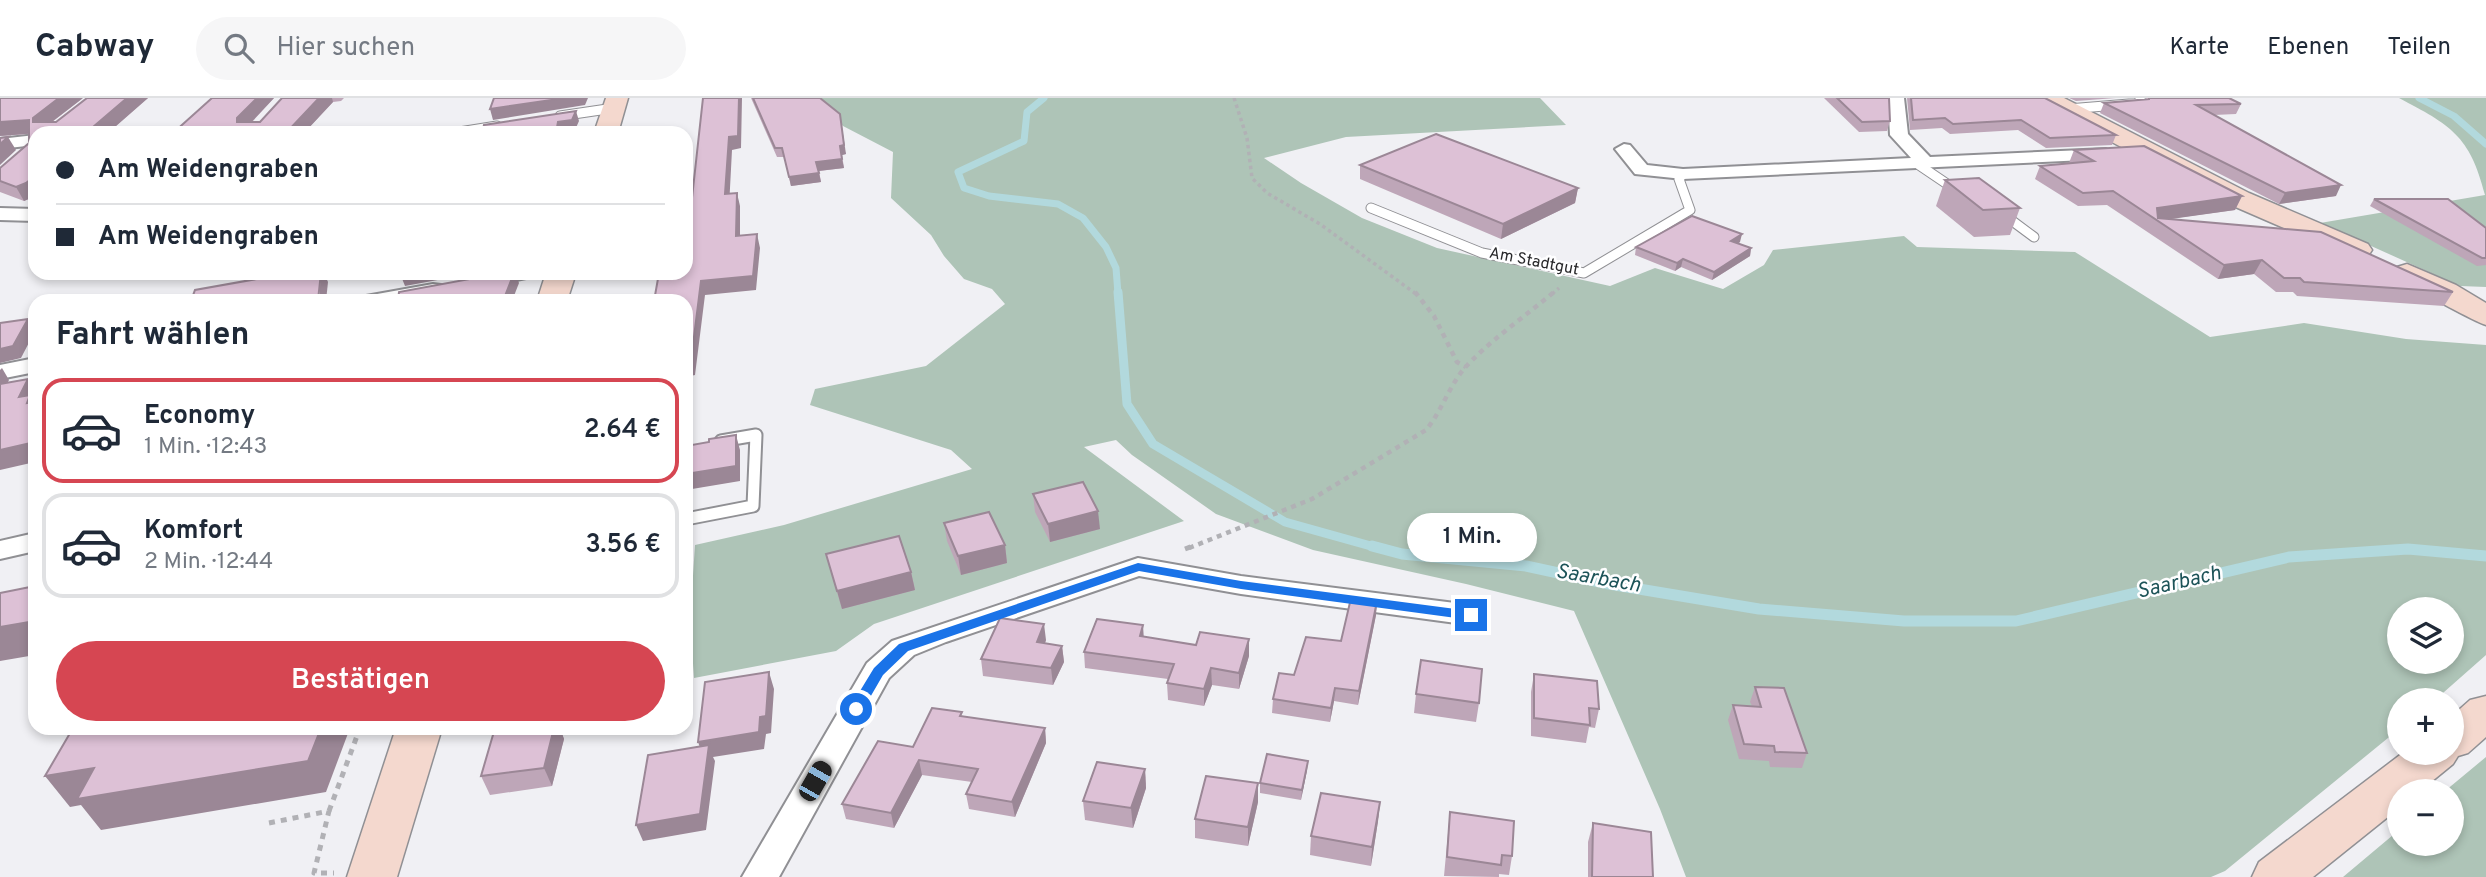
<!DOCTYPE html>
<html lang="de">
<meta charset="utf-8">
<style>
:root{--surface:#fff;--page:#f6f6f7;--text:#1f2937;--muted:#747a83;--line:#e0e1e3;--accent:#d64652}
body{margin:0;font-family:Overpass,sans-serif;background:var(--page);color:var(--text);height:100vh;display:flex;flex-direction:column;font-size:26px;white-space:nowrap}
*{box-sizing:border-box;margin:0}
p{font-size:23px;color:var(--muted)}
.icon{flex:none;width:38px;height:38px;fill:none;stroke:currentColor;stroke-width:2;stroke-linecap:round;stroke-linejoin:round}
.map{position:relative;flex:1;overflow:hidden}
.drawer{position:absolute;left:28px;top:196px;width:665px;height:441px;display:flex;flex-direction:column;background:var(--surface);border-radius:21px;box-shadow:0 4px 10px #0003}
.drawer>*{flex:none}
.hud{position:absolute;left:28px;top:28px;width:665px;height:154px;border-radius:21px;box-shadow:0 4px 10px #0003;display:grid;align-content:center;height:154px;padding:0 28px;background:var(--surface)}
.fabs{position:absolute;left:2387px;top:499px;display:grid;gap:14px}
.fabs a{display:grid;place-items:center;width:77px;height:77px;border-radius:50%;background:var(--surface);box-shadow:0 4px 10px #0003;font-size:35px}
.end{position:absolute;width:32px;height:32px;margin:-16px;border:9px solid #1a73e8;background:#fff;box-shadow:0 0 0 4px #fff}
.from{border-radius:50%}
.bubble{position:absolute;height:49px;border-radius:24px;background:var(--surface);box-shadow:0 4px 10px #0003;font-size:23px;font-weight:600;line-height:49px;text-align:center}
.car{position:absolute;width:21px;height:42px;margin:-21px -10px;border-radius:9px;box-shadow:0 0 5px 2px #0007;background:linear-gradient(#222 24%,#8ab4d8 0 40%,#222 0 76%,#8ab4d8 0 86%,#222 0)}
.hud b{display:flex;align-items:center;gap:24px;height:66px;font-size:26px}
.hud b+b{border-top:2px solid var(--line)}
.hud i{width:18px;height:18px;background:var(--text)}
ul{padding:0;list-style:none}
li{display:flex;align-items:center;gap:21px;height:105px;margin:0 14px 10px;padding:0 14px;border:4px solid var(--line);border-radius:21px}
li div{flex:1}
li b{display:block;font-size:26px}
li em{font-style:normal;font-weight:600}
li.selected{border-color:var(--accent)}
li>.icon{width:63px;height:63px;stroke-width:1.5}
h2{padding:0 28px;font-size:32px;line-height:84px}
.action{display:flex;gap:14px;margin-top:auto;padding:14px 28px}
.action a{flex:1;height:80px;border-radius:42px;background:var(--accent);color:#fff;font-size:28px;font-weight:600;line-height:80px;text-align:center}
header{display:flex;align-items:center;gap:42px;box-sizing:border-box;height:98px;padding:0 35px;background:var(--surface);border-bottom:2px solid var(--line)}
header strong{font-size:33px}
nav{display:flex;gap:38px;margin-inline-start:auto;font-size:24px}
.search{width:490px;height:63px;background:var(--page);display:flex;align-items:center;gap:18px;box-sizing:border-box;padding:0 24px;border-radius:38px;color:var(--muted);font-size:26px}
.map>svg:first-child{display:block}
.green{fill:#aec4b7;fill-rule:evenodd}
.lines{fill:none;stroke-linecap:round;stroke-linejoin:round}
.stream-far2{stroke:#b2d9dd;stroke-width:7}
.stream-far1{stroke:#b2d9dd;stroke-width:9}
.stream{stroke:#b2d9dd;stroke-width:11}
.lane-far1-casing{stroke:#909094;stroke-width:11}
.lane-casing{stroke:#909094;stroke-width:15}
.street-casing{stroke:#909094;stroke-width:4}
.secondary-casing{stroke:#909094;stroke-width:3}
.path-far2{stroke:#b1b1b5;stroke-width:3.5;stroke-dasharray:3.5 3.5;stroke-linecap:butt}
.path-far1{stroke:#b1b1b5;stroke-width:4.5;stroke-dasharray:5 5;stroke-linecap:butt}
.path{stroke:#b1b1b5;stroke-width:5;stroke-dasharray:6 6;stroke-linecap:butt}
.lane-far1{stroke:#fff;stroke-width:9}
.lane{stroke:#fff;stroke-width:11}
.street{fill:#fff;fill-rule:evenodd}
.secondary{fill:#f4d8ce;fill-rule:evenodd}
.wall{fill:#bea6b8}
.shaded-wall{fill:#9b8796}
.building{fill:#ddc1d6;stroke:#9b8796;stroke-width:2}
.route{fill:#1a73e8}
.labels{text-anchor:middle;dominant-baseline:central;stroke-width:5;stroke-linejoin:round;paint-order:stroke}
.far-street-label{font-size:16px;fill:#28282a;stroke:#fefeff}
.water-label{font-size:21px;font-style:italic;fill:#1c5358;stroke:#fefeff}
</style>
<header>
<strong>Cabway</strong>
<div class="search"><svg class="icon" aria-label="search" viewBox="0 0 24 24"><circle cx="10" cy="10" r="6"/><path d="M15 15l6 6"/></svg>Hier suchen</div>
<nav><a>Karte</a><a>Ebenen</a><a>Teilen</a></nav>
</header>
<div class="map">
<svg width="2486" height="779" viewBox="0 0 2486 779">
<rect width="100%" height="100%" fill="#f0f0f4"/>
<!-- green -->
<g class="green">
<path d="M 815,0 L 1540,0 L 1566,27 L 1346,39 L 1264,60 L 1301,85 L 1362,120 L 1437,150 L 1610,188 L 1655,170 L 1723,191 L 1764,167 L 1773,152 L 1904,138 L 1917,149 L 2075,154 L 2210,239 L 2304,225 L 2406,241 L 2486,247 L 2486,557 L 2435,602 L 2399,602 L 2399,631 L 2225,773 L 2211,779 L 1686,779 L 1660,711 L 1574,513 L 1466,486 L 1313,452 L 1216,416 L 1132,357 L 1116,342 L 1084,349 L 1184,423 L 874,526 L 836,553 L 694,580 L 690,523 L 695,447 L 784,427 L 972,371 L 951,352 L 810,307 L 815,291 L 926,268 L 1005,206 L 992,191 L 964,181 L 944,158 L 931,137 L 891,100 L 893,54 L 843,28 ZM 2399,511 L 2452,511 L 2452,564 L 2399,564 Z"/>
<path d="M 2399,0 L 2486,0 L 2486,189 L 2460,188 L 2320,125 L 2485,97 C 2470,37 2450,27 2399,0 Z"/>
<polygon points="2486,659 2486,779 2343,779 2399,732 2399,746 2452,746 2452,693 2445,693"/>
</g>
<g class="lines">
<!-- stream-far2 -->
<g class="stream-far2">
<polyline points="1044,0 1027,14 1024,43 958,74 964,90 989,98 1058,106 1083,120 1106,149 1116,170 1118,196"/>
<polyline points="2419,0 2454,18 2486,46"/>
</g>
<!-- stream-far1 -->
<polyline class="stream-far1" points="1118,194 1127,306 1153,346 1285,424 1378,450"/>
<!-- stream -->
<polyline class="stream" points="1372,448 1402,456 1526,468 1609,486 1759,511 1904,523 2016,523 2289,459 2408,451 2486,458"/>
<defs>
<g id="lane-far1">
<polyline points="2068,11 2141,5 2140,0"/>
<polyline points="560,18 614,10"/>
<polyline points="453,35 497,28"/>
<polyline points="1919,67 1956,92"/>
<polyline points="1371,110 1482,155 1584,175 1690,112 1679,81 1683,76"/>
<polyline points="2003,116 2034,139"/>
</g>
<polyline id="lane" points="686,421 753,408 756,337 721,343"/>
<g id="street">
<polygon points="1888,0 1904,0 1908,36 1930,59 2106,51 2115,56 2106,61 1683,81 1635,76 1615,51 1624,46 1630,47 1647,67 1683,71 1911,60 1890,37"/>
<polygon points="35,37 35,47 0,51 0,41"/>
<polygon points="0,110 35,111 35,123 0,122"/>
<polygon points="490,175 534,175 531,179 481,189 474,187 470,183 474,179"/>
<polygon points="433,186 441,187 444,192 441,197 408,203 363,203 366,198"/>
<polygon points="35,260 35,274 0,281 0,267"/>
<polygon points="35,435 35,453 0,461 0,443"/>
<polygon points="1138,460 1241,478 1471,507 1481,510 1486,517 1481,524 1471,527 1241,496 1139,478 946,544 914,557 889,580 779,779 742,779 867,565 892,543"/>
</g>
<g id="secondary">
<polygon points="606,0 628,0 618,35 594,35"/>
<polygon points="2035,0 2064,0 2249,95 2368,146 2372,152 2368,158 2358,160 2348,158 2231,107 2038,5"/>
<path d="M 2407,166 L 2456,187 L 2486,205 L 2486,227 C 2475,224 2397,182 2392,175 L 2397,169 Z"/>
<polygon points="546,175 576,175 567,203 537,203"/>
<polygon points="2486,598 2486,639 2468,655 2458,658 2453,666 2420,693 2399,693 2399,710 2313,779 2252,779 2259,764 2404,654 2452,654 2452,618 2470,602"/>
<polygon points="396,630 442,630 397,779 347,779"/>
</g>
</defs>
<!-- lane-far1 casing -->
<use href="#lane-far1" class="lane-far1-casing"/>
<!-- lane casing -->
<use href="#lane" class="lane-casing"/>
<!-- street casing -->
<use href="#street" class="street-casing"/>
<!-- secondary casing -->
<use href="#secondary" class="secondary-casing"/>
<!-- path-far2 -->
<g class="path-far2">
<polyline points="1234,0 1247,40 1252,80 1267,95 1320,126 1416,196"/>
<polyline points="1552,196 1559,190"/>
</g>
<!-- path-far1 -->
<g class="path-far1">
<polyline points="1415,194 1434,218 1457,264 1466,269"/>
<path d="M 1189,450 L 1312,401 L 1426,332 C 1441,314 1448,291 1463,272 C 1484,247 1528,216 1554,194"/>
</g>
<!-- path -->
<g class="path">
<polyline points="1185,451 1193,448"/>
<polyline points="329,713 360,630"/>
<polyline points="269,725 329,713 314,775 334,775"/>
</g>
<!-- lane-far1 -->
<use href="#lane-far1" class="lane-far1"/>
<!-- lane -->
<use href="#lane" class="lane"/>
<!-- street -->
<use href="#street" class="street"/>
<!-- secondary -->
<use href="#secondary" class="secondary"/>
</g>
<!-- wall -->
<g class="wall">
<polygon points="83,0 52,24 56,24 87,0 148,0 108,35 35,35 34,99 24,103 0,94 0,70 29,45 29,36 0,38"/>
<polygon points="212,0 274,0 252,24 260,24 282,0 344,0 341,3 333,4 304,35 173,35"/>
<polygon points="751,0 820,0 846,56 842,57 844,70 819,73 821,84 791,88 784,59 777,59"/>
<polygon points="1824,0 1889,0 1890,23 1887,33 1859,34"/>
<polygon points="1907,0 2045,0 2116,37 2112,47 2046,50 2018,32 1950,36 1942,30 1910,32"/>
<polygon points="2069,0 2116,0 2076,3"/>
<polygon points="2146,0 2229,0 2241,6 2236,16 2214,17 2336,98 2279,106 2100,15 2104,5 2146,1"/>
<polygon points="2074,52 2242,98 2235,112 2168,121 2453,194 2444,208 2297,198 2293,194 2276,194 2254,176 2218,181 2107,107 2078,108 2035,81 2040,68 2071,65 2069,65"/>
<polygon points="1360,67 1578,90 1575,105 1501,141 1360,81"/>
<polygon points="1945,82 2020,110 2010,137 1974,139 1936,108"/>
<polygon points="2374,101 2486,130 2486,167 2477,168 2370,108"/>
<polygon points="1740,144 1738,145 1751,150 1750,158 1712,182 1681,169 1675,173 1635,157 1636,149"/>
<polygon points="1033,396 1100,431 1050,444 1035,414"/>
<polygon points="944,425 1005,447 1007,465 961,477 947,443"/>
<polygon points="826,456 911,474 915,492 842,511"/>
<polygon points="1376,517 1358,607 1334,603 1330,624 1272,615 1273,601 1294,577"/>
<polygon points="1144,539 1249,558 1239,591 1212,587 1204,608 1168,602 1167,585 1168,581 1085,570 1084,554"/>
<polygon points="1046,542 1045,545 1062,548 1064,564 1053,587 983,578 981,561"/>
<polygon points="1534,576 1599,611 1595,630 1589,629 1586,645 1531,638 1531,594"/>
<polygon points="1755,589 1807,655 1802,670 1770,669 1769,663 1739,661 1728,622 1733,607 1752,608 1750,604"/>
<polygon points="1416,596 1479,605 1476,624 1414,615"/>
<polygon points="963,619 1045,630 1046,645 1015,719 969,711 966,696 972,684 922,677 894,730 846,721 842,706"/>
<polygon points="495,630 560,630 564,641 552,688 490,697 481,678"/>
<polygon points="1145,671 1146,690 1133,730 1085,722 1083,703"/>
<polygon points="1307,672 1301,702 1260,695 1260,685"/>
<polygon points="1258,685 1258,704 1248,748 1195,740 1195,721"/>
<polygon points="1380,704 1378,723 1371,768 1310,757 1311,738"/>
<polygon points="1450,714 1512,758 1509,777 1499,776 1499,779 1444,778"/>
<polygon points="1593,725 1653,779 1588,779 1588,744"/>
</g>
<!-- shaded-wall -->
<g class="shaded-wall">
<polygon points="59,0 83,0 40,33 33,24 33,20"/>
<polygon points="127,0 148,0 108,35 86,35"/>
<polygon points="257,0 274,0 243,33 237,24 237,20"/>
<polygon points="319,0 332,0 333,4 304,35 286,35"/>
<polygon points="565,0 588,0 585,7 493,22 490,11"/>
<polygon points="739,0 742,0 741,50 732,52 729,109 725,96 729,39"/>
<polygon points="576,13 579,23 575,32 561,33 561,35 556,35 558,24"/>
<polygon points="840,16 846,56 842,57 840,48"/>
<polygon points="29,22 37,35 0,38 0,24"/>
<polygon points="8,39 16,52 0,67 0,46"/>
<polygon points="842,61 844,70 818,73 816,64"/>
<polygon points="819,75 821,84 791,88 789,79"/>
<polygon points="35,78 35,98 24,103 16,89"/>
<polygon points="2341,87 2336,98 2279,106 2285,95"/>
<polygon points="1578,90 1575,105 1501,141 1503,126"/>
<polygon points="737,95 740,108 740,152 736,138"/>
<polygon points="2242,98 2235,112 2157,123 2157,110"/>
<polygon points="757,136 760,150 756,192 705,197 695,277 686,279 686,263 701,183"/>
<polygon points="1742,136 1740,144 1729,151 1731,143"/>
<polygon points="1751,150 1750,158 1712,182 1714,174"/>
<polygon points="1683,161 1681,169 1675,173 1677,165"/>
<polygon points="2262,162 2254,176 2218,181 2224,167"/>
<polygon points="321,175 324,175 328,184 326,203 319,203"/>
<polygon points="415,175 476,175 405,188 401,178"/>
<polygon points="514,175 515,175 519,185 512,203 503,203"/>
<polygon points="28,221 35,233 21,260 0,265 0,251"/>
<polygon points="2,270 9,282 5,290 0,291 0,272"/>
<polygon points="28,281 35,293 35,318 19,299"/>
<polygon points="736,337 740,352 740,383 686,392 686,376"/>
<polygon points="35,344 35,364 0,372 0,352"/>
<polygon points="1098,413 1100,431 1050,444 1048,426"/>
<polygon points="1005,447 1007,465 961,477 958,458"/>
<polygon points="911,474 915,492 842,511 837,493"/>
<polygon points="1377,503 1376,517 1358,607 1359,593"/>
<polygon points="35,523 35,557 0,563 0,529"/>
<polygon points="1044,526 1046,542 1039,560 1037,544"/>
<polygon points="1143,527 1144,543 1140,538"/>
<polygon points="1249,541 1249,558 1239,591 1239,575"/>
<polygon points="1062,548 1064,564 1053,587 1051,570"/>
<polygon points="1211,570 1212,587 1204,608 1204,591"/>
<polygon points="769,574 774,591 771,635 766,636 764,651 713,659 715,663 706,732 643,743 636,727 704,661 698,644 760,619"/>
<polygon points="1335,590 1334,603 1330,624 1331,610"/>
<polygon points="321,630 350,630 326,694 101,732 81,707 70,709 45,678"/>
<polygon points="554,630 560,630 564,641 552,688 544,670"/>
<polygon points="1045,630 1046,645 1015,719 1012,704"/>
<polygon points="919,662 922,677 894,730 891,715"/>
<polygon points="1308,663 1307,672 1301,702 1302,692"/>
<polygon points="1145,671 1146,690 1133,730 1131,710"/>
<polygon points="1258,685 1258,704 1248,748 1248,729"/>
<polygon points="1380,704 1378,723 1371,768 1372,749"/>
</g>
<!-- building -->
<g class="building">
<polygon points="0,0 59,0 33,20 33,24 56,24 87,0 127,0 86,35 35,35 35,78 26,85 16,89 0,83 0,70 29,45 29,22 0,24"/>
<polygon points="212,0 257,0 237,20 237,24 260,24 282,0 319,0 286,35 173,35"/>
<polygon points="494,0 565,0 490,11"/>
<polygon points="703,0 739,0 738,38 729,39 725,96 737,95 736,138 757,136 753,178 701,183 691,263 686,263 686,203 654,203 659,175 686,175 686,101 692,100"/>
<polygon points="753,0 820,0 840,16 844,47 840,48 842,61 816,64 819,75 789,79 782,50 775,50"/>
<polygon points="1837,0 1889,0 1890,23 1862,24"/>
<polygon points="1911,0 2045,0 2116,37 2050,40 2021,22 1953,26 1945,20 1913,22"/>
<polygon points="2149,0 2229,0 2241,6 2196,7 2341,87 2285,95 2104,5 2149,1"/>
<polygon points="576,13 572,22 558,24 556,35 482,35 484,27"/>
<polygon points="1436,36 1578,90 1503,126 1360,67"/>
<polygon points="8,39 0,46 0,40"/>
<polygon points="2144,48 2242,98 2157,110 2158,120 2321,134 2453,194 2304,184 2300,180 2284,180 2262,162 2224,167 2113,93 2083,95 2040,68 2094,63 2074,52"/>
<polygon points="1979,80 2020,110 1983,112 1945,82"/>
<polygon points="2374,101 2448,101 2486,130 2486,160 2482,160"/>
<polygon points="1692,118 1742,136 1731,143 1751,150 1714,174 1683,161 1677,165 1636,149"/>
<polygon points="269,175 321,175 318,202 344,198 343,203 191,203 195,192 268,179"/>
<polygon points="401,175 415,175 401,178"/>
<polygon points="502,175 514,175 503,203 398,203 399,194"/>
<polygon points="28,221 13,248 0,251 0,225"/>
<polygon points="28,281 19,299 30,297 27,305 35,304 35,344 0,352 0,286"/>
<polygon points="736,337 736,368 686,376 686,348 709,344 709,341"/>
<polygon points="1083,384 1098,413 1048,426 1033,396"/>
<polygon points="989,414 1005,447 958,458 944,425"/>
<polygon points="899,438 911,474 837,493 826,456"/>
<polygon points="35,488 35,523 0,529 0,495"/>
<polygon points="1351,500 1377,503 1359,593 1335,590 1331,610 1273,601 1279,575 1294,577 1306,539 1341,543"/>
<polygon points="1000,520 1044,526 1037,544 1062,548 1051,570 981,561"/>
<polygon points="1097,521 1143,527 1140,538 1196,547 1200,534 1249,541 1239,575 1211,570 1204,591 1167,585 1174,566 1084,554"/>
<polygon points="1421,562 1482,571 1479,605 1416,596"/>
<polygon points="769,574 766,618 760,619 759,634 698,644 705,584"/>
<polygon points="1534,576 1597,583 1599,611 1589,610 1590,627 1534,620"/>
<polygon points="1755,589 1784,590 1807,655 1775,654 1774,648 1744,646 1733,607 1761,609"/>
<polygon points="932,610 962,614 960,618 1045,630 1012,704 966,696 978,671 919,662 891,715 842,706 878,643 913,649"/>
<polygon points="73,630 321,630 308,663 77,701 94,670 45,678"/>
<polygon points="495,630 554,630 544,670 481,678"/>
<polygon points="709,647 700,716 636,727 648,657"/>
<polygon points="1267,656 1308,663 1302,692 1260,685"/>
<polygon points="1097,664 1145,671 1131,710 1083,703"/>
<polygon points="1206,678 1258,685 1248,729 1195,721"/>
<polygon points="1321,695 1380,704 1372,749 1311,738"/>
<polygon points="1450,714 1514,723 1512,758 1502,757 1501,767 1447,759"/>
<polygon points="1593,725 1651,734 1653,779 1592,779"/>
</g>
<!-- route -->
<polygon class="route" points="1138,465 1241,483 1471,513 1477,517 1471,522 1241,491 1139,473 908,553 883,577 861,615 856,616 849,611 874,570 899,546"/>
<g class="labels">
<!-- far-street labels -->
<g class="far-street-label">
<text transform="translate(1534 164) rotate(11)">Am Stadtgut</text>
</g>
<!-- water labels -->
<g class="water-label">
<text transform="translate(1598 481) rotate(10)">Saarbach</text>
<text transform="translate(2179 485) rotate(-13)">Saarbach</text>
</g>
</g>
</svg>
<div class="fabs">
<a><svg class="icon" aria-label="layers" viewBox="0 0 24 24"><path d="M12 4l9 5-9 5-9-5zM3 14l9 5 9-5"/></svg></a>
<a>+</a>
<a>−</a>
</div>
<i class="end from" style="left:856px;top:611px"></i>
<i class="end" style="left:1471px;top:517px"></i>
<div class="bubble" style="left:1407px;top:415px;width:130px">1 Min.</div>
<i class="car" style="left:815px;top:683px;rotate:30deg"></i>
<div class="hud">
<b><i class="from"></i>Am Weidengraben</b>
<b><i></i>Am Weidengraben</b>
</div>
<section class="drawer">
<h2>Fahrt wählen</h2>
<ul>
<li class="selected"><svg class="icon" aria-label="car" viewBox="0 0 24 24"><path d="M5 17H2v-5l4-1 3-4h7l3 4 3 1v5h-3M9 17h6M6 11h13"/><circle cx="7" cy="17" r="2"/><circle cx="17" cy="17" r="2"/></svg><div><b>Economy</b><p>1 Min. · 12:43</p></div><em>2.64 €</em></li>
<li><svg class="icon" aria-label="car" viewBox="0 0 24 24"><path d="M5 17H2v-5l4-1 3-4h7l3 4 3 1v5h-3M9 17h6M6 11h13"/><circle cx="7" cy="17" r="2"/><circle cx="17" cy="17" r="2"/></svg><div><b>Komfort</b><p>2 Min. · 12:44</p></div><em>3.56 €</em></li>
</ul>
<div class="action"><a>Bestätigen</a></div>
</section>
</div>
